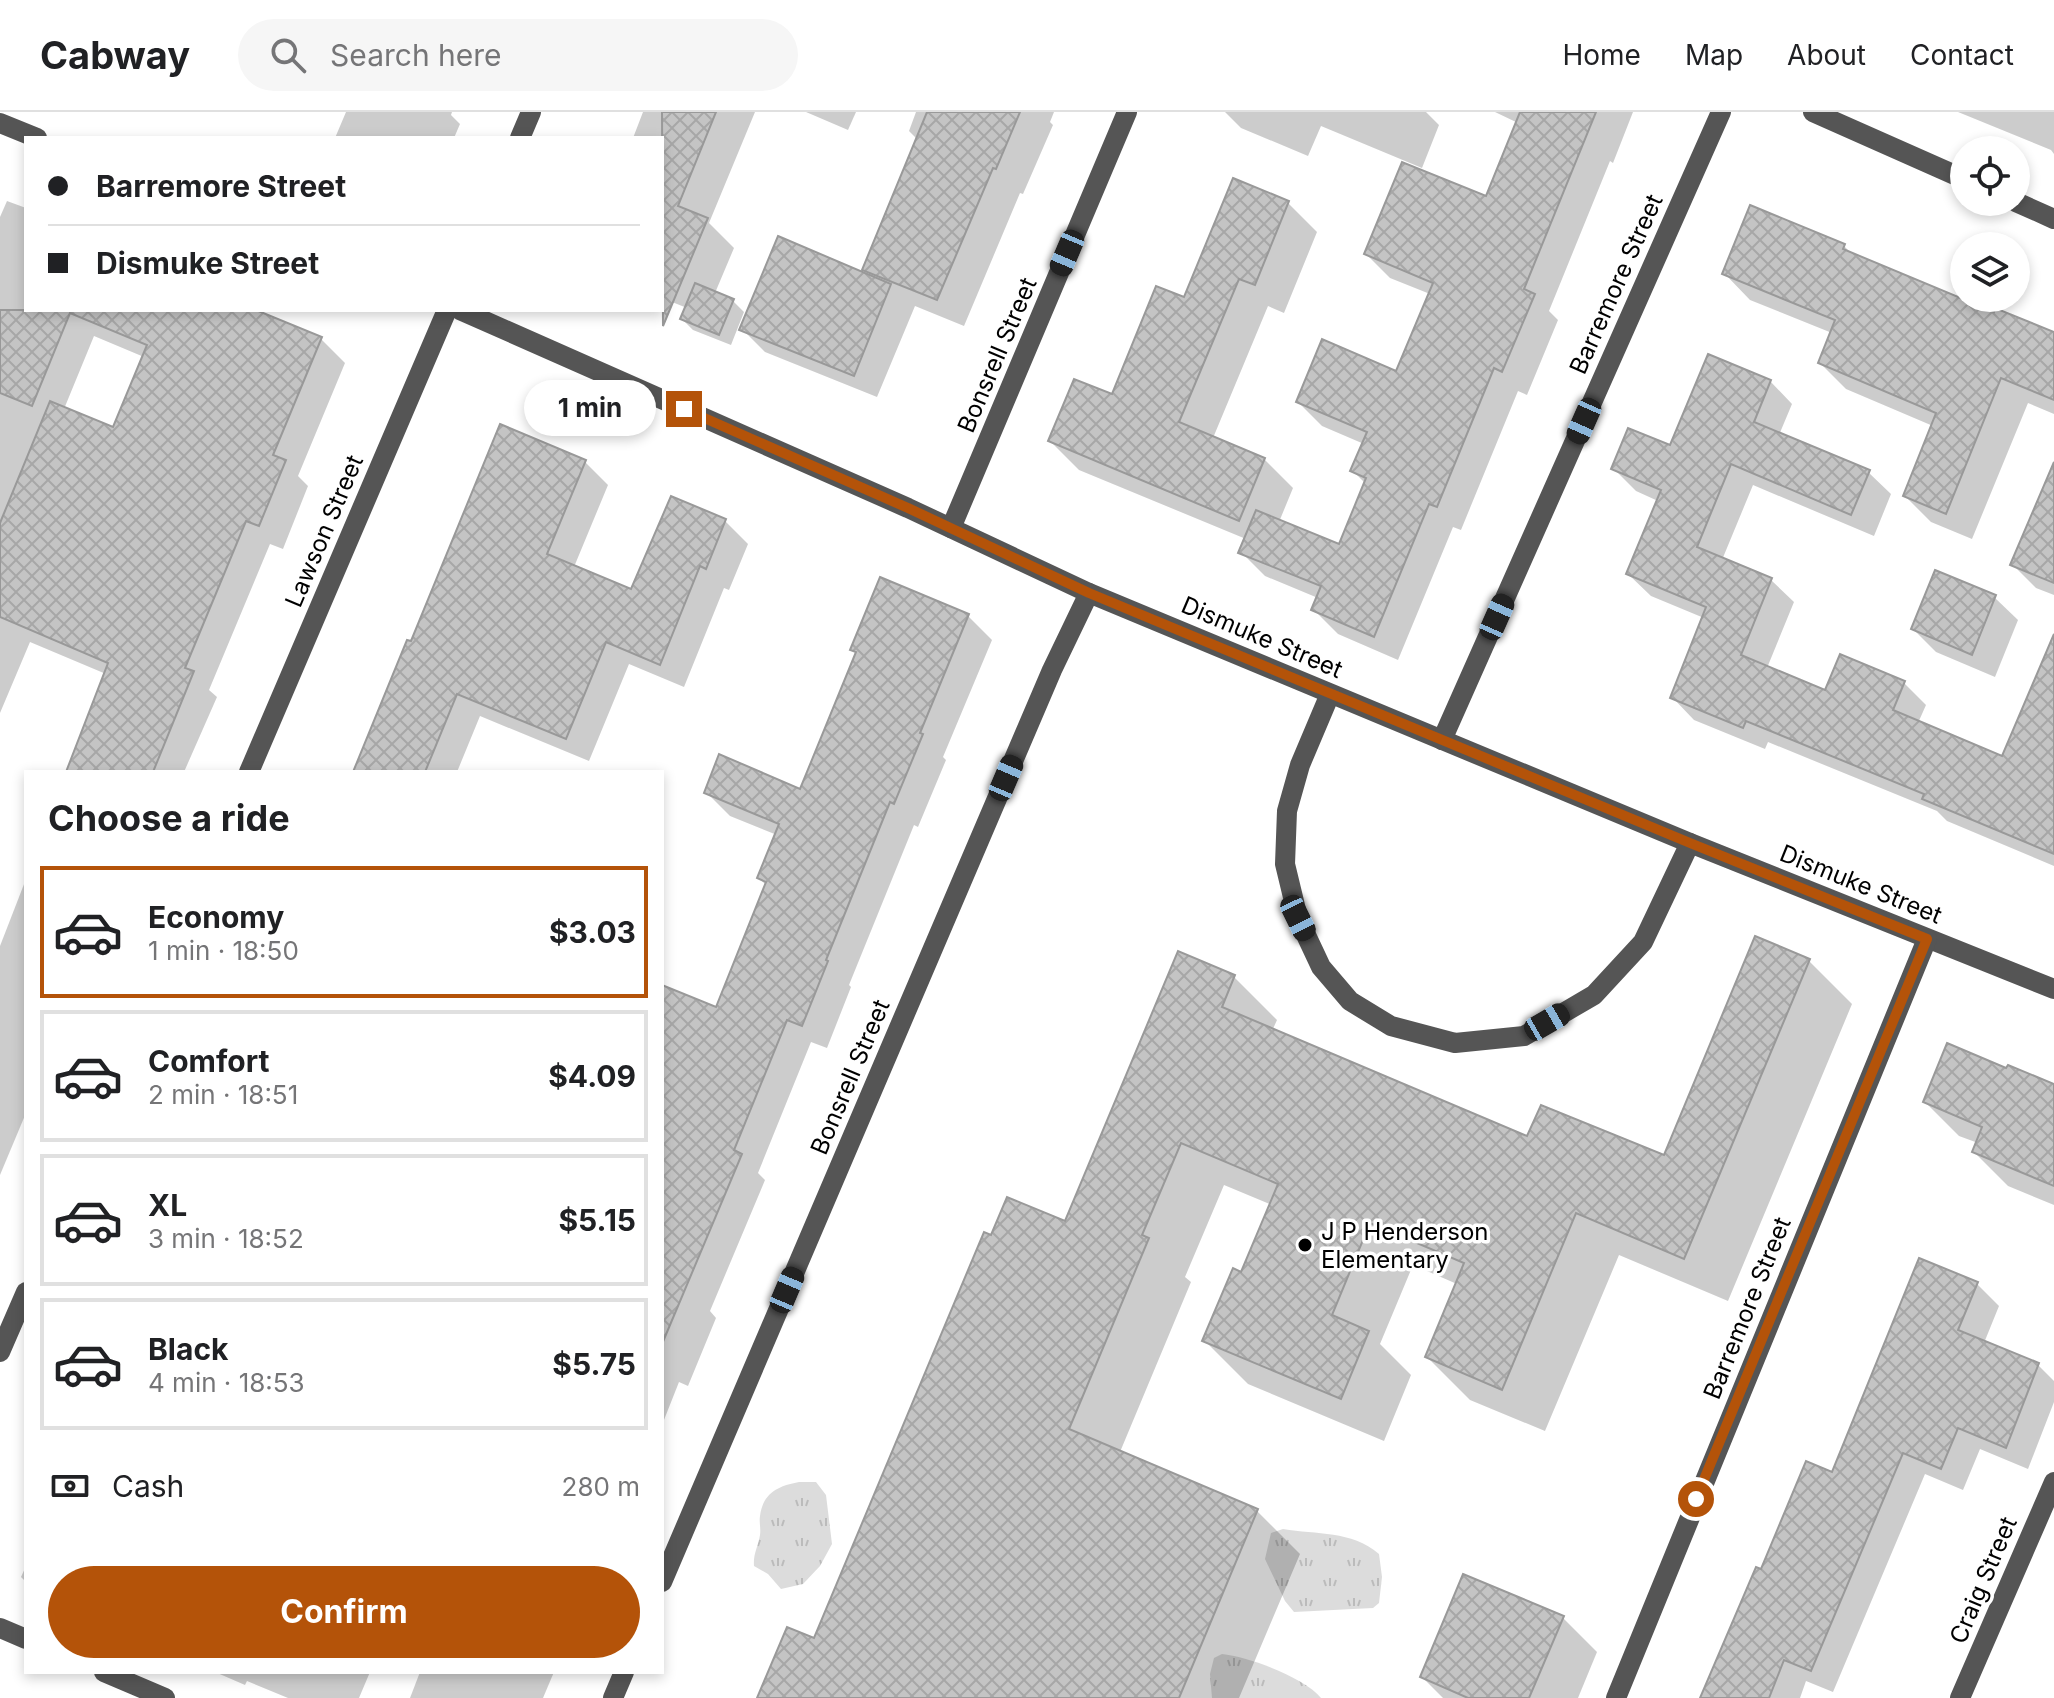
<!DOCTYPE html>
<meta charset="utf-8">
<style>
:root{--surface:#fff;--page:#f6f6f6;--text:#202124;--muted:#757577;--line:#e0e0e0;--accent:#b45309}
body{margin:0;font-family:Inter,sans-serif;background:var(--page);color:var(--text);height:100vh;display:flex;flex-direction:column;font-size:30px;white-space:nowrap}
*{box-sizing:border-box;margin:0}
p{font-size:26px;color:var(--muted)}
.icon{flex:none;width:44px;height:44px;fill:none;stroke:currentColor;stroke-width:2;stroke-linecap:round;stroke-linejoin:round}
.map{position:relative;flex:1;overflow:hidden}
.sheet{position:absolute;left:24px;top:658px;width:640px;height:904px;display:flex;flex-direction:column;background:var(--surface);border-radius:0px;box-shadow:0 4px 12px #0003}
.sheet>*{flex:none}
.guide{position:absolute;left:24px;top:24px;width:640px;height:176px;border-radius:0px;box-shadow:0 4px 12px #0003;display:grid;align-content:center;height:176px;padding:0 24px;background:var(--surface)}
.fabs{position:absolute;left:1950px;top:24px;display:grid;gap:16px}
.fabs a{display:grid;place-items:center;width:80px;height:80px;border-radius:50%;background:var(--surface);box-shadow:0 4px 12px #0003;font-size:40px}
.end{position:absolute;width:36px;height:36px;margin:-18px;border:10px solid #b45309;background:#fff;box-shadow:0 0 0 4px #fff}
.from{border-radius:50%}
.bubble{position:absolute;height:56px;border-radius:28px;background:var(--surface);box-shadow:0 4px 12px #0003;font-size:26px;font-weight:700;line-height:56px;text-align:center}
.car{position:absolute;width:24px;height:48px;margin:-24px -12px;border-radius:10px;box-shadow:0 0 6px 2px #0007;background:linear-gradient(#222 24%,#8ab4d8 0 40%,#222 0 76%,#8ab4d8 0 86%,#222 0)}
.guide b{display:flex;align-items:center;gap:28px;height:76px;font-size:30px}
.guide b+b{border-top:2px solid var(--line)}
.guide i{width:20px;height:20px;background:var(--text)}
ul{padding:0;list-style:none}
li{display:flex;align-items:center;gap:24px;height:132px;margin:0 16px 12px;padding:0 8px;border:4px solid var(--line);border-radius:0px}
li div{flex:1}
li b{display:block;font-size:30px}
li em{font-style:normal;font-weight:700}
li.on{border-color:var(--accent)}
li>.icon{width:72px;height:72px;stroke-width:1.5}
h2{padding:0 24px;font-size:36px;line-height:96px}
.pay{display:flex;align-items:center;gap:20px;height:88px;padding:0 24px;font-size:30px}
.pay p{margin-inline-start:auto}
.primary-button{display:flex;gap:16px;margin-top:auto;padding:16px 24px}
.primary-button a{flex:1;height:92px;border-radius:48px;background:var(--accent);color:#fff;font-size:32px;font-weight:700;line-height:92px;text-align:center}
header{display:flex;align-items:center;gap:48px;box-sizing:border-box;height:112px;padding:0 40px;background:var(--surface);border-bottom:2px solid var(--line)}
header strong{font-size:38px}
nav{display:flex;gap:44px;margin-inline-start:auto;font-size:28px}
.search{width:560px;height:72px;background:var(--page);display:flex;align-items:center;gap:20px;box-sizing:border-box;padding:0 28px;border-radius:44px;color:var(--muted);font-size:30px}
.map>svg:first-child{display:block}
.park{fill:url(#park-tufts)}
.shadow{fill:#0003;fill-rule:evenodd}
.building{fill:url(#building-cross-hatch);stroke:#999;stroke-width:2}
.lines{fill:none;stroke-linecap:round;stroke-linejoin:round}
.minor{stroke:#555;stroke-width:20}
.route{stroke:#b45309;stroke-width:10}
.poi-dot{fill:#000;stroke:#fff;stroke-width:3}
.labels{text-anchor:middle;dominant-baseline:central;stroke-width:7;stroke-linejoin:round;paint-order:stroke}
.street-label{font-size:24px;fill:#000;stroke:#fff}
.poi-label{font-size:24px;fill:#000;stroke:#fff;text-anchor:start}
</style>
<header>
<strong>Cabway</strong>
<div class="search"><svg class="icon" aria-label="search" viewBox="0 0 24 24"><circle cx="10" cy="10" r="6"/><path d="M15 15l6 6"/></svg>Search here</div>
<nav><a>Home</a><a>Map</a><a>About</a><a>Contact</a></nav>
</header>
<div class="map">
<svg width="2054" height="1586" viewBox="0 0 2054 1586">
<defs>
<pattern id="park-tufts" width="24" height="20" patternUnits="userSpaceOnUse" patternTransform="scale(2)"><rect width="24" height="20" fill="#dcdcdc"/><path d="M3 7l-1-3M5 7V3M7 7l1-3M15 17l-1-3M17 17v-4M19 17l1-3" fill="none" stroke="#bbb"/></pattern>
<pattern id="building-cross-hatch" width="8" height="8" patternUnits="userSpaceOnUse" patternTransform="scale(2)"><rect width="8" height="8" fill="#c4c4c4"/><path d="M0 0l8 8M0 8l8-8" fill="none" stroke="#a7a7a7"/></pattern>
</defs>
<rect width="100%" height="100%" fill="#fff"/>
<!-- park -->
<g class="park">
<path d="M 799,1370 L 816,1370 L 826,1383 L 832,1432 L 820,1454 L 803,1472 L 781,1477 L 768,1462 L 754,1454 C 753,1442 758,1435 760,1423 C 761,1417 759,1410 760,1404 C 763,1381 778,1374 799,1370 Z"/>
<path d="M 1283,1417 C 1317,1423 1351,1418 1379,1442 L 1382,1465 L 1379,1491 L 1373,1496 L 1294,1500 L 1285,1489 L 1265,1447 L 1271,1421 Z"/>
<path d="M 1222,1542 C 1249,1545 1304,1565 1321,1586 L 1212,1586 L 1210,1562 L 1214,1546 Z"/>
</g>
<!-- shadow -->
<g class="shadow">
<polygon points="346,0 452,0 451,3 460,12 454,26 335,26"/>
<polygon points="643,0 755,0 709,111 734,136 715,181 732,188 744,200 731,233 693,218 682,207 687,196 662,186 662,26 633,26"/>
<polygon points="806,0 856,0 848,18"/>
<polygon points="916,0 1054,0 1050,10 1053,13 1023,82 1020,81 964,214 915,194 877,285 765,240 742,217 873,166 864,157 918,28 909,19"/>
<polygon points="1225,0 1426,0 1439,13 1422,56 1321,14 1308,44 1241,16"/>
<polygon points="1495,0 1633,0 1613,51 1610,49 1549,199 1558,208 1527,283 1518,279 1461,418 1453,415 1398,548 1338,522 1314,498 1318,486 1265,464 1241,440 1246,427 1079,358 1050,329 1113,285 1185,188 1288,91 1317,120 1284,201 1268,194 1213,326 1264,347 1293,376 1279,410 1340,435 1366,372 1353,359 1364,332 1322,314 1298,290 1397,261 1430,182 1390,166 1366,142 1487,86 1518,11"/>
<polygon points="1958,0 2054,0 2054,42 2051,38"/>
<path d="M 7,89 L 26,96 L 26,198 L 254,198 L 321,227 L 345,251 L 298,364 L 308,374 L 283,437 L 270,432 L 209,578 L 217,585 L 184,660 L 68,660 L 106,562 L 30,530 L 0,601 L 0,105 ZM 94,224 L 144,245 L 114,317 L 64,297 Z"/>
<polygon points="1844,134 1853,143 1995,202 2054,223 2054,302 2028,291 1972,427 1931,410 1905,384 1933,314 1846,277 1820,251 1832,221 1750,188 1724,161"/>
<polygon points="1770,269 1792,292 1779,323 1868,360 1891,382 1874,424 1753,373 1722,448 1771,468 1794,490 1767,556 1826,581 1904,571 1926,593 1918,611 2003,647 2054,554 2054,754 1947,709 1937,699 1768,630 1765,637 1694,608 1672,585 1704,506 1651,484 1628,462 1658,389 1636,379 1614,357 1671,336"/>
<polygon points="585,350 608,373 574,455 632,480 725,409 748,432 729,478 724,476 684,575 629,552 589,649 480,604 457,660 354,660 412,532"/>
<polygon points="2054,403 2054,483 2036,476 2013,453"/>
<polygon points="1994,485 2018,508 1995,565 1936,540 1913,517"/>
<polygon points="968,504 992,528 943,645 946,648 918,715 914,713 849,873 851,875 827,936 811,930 758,1061 765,1068 710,1199 716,1206 688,1274 679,1270 662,1313 662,875 717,898 767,774 759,766 777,723 730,704 706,680 801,680 857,542 853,538"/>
<polygon points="26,767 26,1001 0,1063 0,834"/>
<polygon points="1809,849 1852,892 1728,1189 1619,1143 1545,1319 1470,1288 1427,1245 1457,1172 1413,1153 1380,1232 1411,1263 1384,1329 1248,1272 1205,1229 1242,1163 1272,1093 1224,1073 1185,1165 1191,1170 1120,1340 1257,1399 1300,1442 1239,1586 759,1586 815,1529 992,1125 1066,1112 1234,865 1277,908 1272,919 1528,1027 1665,1046"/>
<polygon points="2007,958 2054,974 2054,1093 2008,1074 1974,1040 1978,1031 1959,1024 1925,990"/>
<polygon points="1977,1172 1999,1194 1984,1231 2038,1253 2054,1269 2054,1290 2028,1357 1980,1337 1963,1378 1925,1362 1833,1580 1806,1569 1800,1586 1700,1586 1757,1457 1762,1460"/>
<polygon points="26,1454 26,1470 21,1465"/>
<polygon points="1563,1506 1597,1540 1578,1586 1443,1586 1422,1565"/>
<polygon points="215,1560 370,1560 359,1586 288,1586 247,1569 245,1573"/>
<polygon points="420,1560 554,1560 543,1586 410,1586"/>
</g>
<!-- building -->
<g class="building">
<polygon points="662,0 716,0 678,94 708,106 663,214"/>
<polygon points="927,0 1020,0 996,57 993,56 937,188 862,158"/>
<polygon points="1520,0 1596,0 1524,177 1535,182 1502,260 1494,256 1437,395 1429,392 1374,525 1311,498 1321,474 1238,441 1256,398 1339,432 1366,366 1350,359 1367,320 1296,290 1322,227 1396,259 1433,171 1364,142 1402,50 1486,84"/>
<polygon points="1233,66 1289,89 1255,173 1239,167 1179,310 1265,346 1239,409 1048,329 1074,267 1112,282 1156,174 1184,185"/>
<polygon points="1750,93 1845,132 1843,137 1994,200 1995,196 2054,220 2054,288 2001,266 1946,402 1903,384 1936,301 1818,251 1835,208 1722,162"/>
<polygon points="778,124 891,172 854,264 739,218"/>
<polygon points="695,171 734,187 719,223 680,207"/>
<polygon points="0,198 256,198 322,225 273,343 286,348 259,414 246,409 185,556 194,559 153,660 66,660 108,551 0,505 0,411 50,289 113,315 147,233 70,201 32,294 0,281"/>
<polygon points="1708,242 1771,268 1754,310 1870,358 1851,403 1731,352 1697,435 1772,466 1741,543 1825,578 1840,542 1905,569 1893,598 2002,644 2054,522 2054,742 1922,687 1924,682 1746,609 1743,616 1670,586 1706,495 1626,462 1661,378 1611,357 1628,316 1670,333"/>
<polygon points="500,312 586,348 547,442 631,477 671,384 726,407 706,457 700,454 660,553 606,530 566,627 457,582 425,660 353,660 407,528 411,529"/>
<polygon points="2054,350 2054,471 2010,453"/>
<polygon points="1935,458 1996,483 1972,543 1911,517"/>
<polygon points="880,465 969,502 920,621 923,622 894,692 890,690 826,848 828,849 802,914 787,908 734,1038 742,1042 662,1232 662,873 716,895 766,770 757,766 779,712 704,681 719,642 800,677 856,540 850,538"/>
<polygon points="1755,824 1810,847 1684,1147 1576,1101 1502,1278 1425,1245 1464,1151 1370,1111 1332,1203 1369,1219 1341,1287 1202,1229 1233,1156 1241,1160 1278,1072 1181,1031 1142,1123 1149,1126 1069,1317 1258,1397 1179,1586 757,1586 787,1515 814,1526 984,1120 991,1123 1007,1085 1065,1109 1178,839 1235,863 1222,895 1527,1024 1541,993 1664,1043"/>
<polygon points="1947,931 2006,956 2008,953 2054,972 2054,1074 1972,1040 1982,1015 1923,990"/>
<polygon points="1919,1146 1978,1170 1958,1218 2039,1251 2006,1336 1958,1316 1941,1357 1903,1341 1811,1559 1784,1548 1769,1586 1700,1586 1756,1455 1761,1457 1806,1349 1832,1360"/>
<polygon points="1463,1462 1564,1504 1529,1586 1468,1586 1420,1565"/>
</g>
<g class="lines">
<!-- minor -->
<g class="minor">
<polyline points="1813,0 1964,67"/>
<polyline points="0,11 37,26"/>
<polyline points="520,26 531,0"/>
<polyline points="2016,90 2054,107"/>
<polyline points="460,198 908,396 1089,481 1690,731 2054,877"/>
<polyline points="951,416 1127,0"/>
<polyline points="1330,582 1300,653 1287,699 1285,752 1298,806 1321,855 1350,889 1391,914 1455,931 1524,924 1594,883 1643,830 1690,731"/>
<polyline points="1442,628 1721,0"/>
<polyline points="249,660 447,198"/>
<polyline points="0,1240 26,1180"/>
<polyline points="662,1470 1052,558 1089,481"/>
<polyline points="0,1516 26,1527"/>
<polyline points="104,1560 165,1586"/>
<polyline points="613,1586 624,1560"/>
<polyline points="1616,1586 1927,827"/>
<polyline points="1960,1586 2054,1370"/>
</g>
</g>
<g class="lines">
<!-- route -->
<polyline class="route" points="684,297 908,396 1089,481 1690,731 1927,827 1696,1387"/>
</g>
<!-- markers -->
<circle class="poi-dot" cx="1305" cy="1133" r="8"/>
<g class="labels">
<!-- street labels -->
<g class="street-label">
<text transform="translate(1616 172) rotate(-66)">Barremore Street</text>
<text transform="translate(997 243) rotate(-67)">Bonsrell Street</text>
<text transform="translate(324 419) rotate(-67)">Lawson Street</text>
<text transform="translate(1262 525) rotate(23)">Dismuke Street</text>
<text transform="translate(1861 772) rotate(22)">Dismuke Street</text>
<text transform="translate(850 965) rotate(-67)">Bonsrell Street</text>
<text transform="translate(1747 1196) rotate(-68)">Barremore Street</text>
<text transform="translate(1983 1468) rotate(-67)">Craig Street</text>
</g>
<!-- poi labels -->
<g class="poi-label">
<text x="1321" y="1119">J P Henderson<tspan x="1321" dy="28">Elementary</tspan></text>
</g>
</g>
</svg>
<div class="fabs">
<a><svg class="icon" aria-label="locate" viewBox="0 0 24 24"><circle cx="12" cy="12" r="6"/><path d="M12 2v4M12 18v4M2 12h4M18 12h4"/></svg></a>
<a><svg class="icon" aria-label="layers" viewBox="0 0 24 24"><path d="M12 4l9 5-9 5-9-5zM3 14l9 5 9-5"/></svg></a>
</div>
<i class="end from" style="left:1696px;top:1387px"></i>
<i class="end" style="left:684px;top:297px"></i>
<div class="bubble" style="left:524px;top:268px;width:132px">1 min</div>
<i class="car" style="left:1067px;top:141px;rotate:203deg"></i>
<i class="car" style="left:1584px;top:309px;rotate:204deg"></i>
<i class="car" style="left:1497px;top:505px;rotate:24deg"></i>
<i class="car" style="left:1006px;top:666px;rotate:23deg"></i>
<i class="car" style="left:1298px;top:806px;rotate:154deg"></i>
<i class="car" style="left:1547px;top:910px;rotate:60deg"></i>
<i class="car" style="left:787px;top:1178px;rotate:23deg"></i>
<div class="guide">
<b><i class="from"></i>Barremore Street</b>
<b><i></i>Dismuke Street</b>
</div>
<section class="sheet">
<h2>Choose a ride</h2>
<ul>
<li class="on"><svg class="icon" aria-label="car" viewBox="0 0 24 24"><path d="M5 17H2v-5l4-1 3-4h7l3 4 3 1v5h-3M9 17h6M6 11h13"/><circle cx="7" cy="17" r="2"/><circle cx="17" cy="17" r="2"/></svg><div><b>Economy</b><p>1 min · 18:50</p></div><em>$3.03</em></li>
<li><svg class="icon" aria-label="car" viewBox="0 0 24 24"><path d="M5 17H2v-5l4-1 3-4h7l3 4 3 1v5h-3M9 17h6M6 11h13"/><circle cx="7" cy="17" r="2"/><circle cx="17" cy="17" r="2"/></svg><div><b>Comfort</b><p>2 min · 18:51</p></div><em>$4.09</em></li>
<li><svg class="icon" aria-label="car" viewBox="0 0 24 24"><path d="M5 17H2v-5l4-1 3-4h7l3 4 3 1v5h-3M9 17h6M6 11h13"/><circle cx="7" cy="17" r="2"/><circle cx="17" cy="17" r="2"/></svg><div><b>XL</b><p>3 min · 18:52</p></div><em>$5.15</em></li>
<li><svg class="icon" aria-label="car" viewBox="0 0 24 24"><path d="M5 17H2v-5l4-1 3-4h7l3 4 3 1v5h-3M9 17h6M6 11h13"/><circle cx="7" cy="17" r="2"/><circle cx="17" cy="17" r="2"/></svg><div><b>Black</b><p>4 min · 18:53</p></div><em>$5.75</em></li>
</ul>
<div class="pay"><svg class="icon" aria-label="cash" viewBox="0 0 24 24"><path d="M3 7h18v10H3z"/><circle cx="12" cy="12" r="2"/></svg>Cash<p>280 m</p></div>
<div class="primary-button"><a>Confirm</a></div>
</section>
</div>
